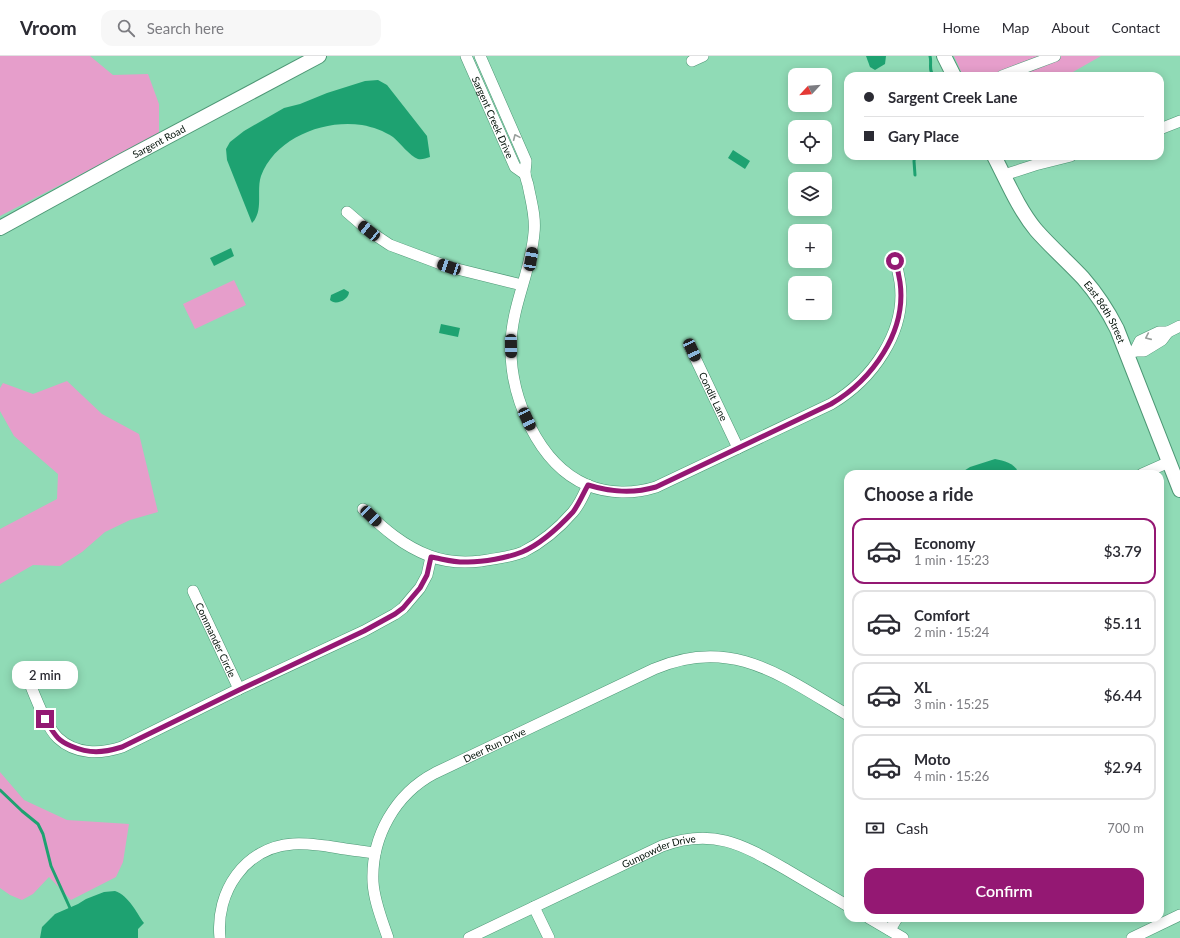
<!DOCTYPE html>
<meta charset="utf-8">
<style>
:root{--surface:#fff;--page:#f7f7f7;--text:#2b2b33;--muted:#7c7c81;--line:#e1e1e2;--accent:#941873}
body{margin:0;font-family:Lato,sans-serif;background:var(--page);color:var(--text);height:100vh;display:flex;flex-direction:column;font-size:15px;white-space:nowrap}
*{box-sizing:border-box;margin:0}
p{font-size:13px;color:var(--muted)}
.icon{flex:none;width:22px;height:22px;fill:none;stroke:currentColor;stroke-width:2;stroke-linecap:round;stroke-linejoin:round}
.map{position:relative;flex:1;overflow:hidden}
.panel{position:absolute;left:844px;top:414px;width:320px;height:452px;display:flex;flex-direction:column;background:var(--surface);border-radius:12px;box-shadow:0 2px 10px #0003}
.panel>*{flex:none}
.hud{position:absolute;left:844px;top:16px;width:320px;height:88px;border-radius:12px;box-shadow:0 2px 10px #0003;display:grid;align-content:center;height:88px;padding:0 20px;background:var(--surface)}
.needle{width:26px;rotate:244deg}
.buttons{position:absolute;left:788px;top:12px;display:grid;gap:8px}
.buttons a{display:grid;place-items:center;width:44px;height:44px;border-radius:8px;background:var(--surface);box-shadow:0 2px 10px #0003;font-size:20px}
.end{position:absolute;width:18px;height:18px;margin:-9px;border:5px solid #941873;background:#fff;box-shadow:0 0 0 2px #fff}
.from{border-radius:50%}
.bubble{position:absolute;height:28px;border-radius:12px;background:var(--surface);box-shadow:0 2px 10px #0003;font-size:13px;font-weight:600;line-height:28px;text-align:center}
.car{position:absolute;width:12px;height:24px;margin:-12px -6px;border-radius:5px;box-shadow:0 0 3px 1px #0007;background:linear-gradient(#222 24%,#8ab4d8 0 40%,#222 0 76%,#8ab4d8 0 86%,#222 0)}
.hud b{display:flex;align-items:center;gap:14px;height:38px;font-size:15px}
.hud b+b{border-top:1px solid var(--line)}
.hud i{width:10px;height:10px;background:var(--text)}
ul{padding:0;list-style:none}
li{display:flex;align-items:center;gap:12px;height:66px;margin:0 8px 6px;padding:0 12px;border:2px solid var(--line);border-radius:12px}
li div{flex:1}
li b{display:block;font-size:15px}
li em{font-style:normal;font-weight:600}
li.active{border-color:var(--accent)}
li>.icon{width:36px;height:36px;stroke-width:1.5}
h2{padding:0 20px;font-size:18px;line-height:48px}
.pay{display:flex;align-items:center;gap:10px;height:44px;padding:0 20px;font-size:15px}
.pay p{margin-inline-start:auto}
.action{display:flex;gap:8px;margin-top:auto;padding:8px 20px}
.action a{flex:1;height:46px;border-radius:12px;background:var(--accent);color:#fff;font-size:16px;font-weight:600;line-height:46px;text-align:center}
header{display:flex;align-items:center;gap:24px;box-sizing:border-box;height:56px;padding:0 20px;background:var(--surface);border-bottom:1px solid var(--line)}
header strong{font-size:19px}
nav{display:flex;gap:22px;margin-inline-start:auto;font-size:14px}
.search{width:280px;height:36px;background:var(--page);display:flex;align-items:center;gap:10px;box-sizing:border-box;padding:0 14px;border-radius:12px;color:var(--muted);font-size:15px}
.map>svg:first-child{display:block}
.green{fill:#e69ecb}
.water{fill:#1ea271}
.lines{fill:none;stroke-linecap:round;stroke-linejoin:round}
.stream{stroke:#1ea271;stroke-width:3}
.minor-casing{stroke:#4d9775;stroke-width:12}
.tertiary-casing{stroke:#4d9775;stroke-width:16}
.minor{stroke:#fff;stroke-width:11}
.tertiary{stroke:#fff;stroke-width:14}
.oneway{stroke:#999f9c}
.route{stroke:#941873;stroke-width:5}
.labels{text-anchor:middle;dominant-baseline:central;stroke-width:3;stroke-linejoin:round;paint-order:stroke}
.street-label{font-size:10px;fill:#001007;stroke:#9de9c3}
</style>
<header>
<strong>Vroom</strong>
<div class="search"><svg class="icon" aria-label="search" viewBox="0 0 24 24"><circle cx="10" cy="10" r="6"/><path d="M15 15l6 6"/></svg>Search here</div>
<nav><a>Home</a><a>Map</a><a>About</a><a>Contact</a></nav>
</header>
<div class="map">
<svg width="1180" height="882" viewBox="0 0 1180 882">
<rect width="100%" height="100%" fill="#90dbb6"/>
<!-- green -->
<g class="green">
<polygon points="0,0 90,0 113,19 148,18 159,48 159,78 0,160"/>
<polygon points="954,0 1101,0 1066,20 963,20"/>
<polygon points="234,224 246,249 195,273 183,248"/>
<polygon points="67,325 102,358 139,378 158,456 130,464 105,476 82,496 60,510 33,509 0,528 0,473 57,443 58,418 14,380 0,355 0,332 3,327 33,338"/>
<polygon points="0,716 24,744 67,764 129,768 123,806 116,821 71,844 49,821 33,838 22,844 10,839 0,832"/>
</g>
<!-- water -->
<g class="water">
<polygon points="866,0 886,0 885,8 875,14 870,11"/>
<path d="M 378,24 L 387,29 L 427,80 L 430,101 C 426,102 422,104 418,103 C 410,100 400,87 393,81 C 384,75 373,71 362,69 C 324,63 275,82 261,120 C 256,135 264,155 252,167 L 227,104 L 226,93 L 230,86 L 244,75 L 284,52 L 300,48 L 327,37 L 365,25 Z"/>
<polygon points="733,94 750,105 745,113 728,102"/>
<polygon points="231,192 234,200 214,210 210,202"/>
<path d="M 344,233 L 349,236 C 349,244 335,250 330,244 L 331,239 Z"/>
<polygon points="441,268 460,272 458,281 439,277"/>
<path d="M 995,403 C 1005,405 1015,407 1019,418 L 959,418 L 970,411 Z"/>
<path d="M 115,835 C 129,840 136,856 144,867 L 138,873 L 138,882 L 40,882 L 42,871 L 55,858 L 78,848 L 86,843 L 104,836 Z"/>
</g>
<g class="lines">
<!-- stream -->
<g class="stream">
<path d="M 930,0 C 932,7 928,15 934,20"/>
<polyline points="915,119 914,105 915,100"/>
<polyline points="0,734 22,755 38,768 43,778 51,810 70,852"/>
</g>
<defs>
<g id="minor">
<path id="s1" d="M 466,0 L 515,111 L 525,118"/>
<path d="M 480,0 L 526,105 C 526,109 525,114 525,117 C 525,121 527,125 528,129 C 531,145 536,161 534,177 C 531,216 511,251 511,290 C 510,341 538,408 587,429 C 609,438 634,438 656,431 L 831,348 C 872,324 907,276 900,226 C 899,219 897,211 895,205"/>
<polyline points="692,5 703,0"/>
<polyline points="1002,20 1055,0"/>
<polyline points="1160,73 1180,65"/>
<polyline points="1004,119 1035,109 1071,100"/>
<polyline points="347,156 369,175 390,189 449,211 522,229"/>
<path id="s2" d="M 689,289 L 738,392"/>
<polyline points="1135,295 1140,285 1159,276 1168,276"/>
<polyline points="1128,298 1135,295 1144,295 1162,284 1168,276 1180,270"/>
<polyline points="1142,418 1169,406"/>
<path d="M 363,453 C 383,472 403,490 430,500 C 446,506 464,507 481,505 C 494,503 511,501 523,496 C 541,487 560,471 573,456 C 580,448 584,438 588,429"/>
<path id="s3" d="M 193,535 L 239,633"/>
<path d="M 25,616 C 33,634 45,670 58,682 C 76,699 101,698 122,691 L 239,633 L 364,575 L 395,558 L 403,552 L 420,532 L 427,519 L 431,501"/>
<polyline points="534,851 549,882"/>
<polyline points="869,862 903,882"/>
<polyline points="890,874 897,862"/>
<path d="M 220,882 C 215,836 245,791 293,788 C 305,787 316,789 327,790 C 343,793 359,795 375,797"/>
<path id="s4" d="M 388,882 C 382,864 374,845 373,826 C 371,781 395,738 435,717 L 654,613 C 732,579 783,621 848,659"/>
<path id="s5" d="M 469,882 L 662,790 C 714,771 743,789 787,814 C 807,826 828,838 848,850"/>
<polyline points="1132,882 1180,859"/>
</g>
<g id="tertiary">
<polyline points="944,0 954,20"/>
<path id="s6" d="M 994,100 C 1007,125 1018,152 1036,174 C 1051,191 1068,206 1083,222 C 1097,238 1108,255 1117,273 L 1180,434"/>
<path id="s7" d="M 0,172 L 120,106 L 319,0"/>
</g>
</defs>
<!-- minor casing -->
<use href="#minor" class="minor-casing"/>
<!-- tertiary casing -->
<use href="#tertiary" class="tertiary-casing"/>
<!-- minor -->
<use href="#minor" class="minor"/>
<!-- tertiary -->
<use href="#tertiary" class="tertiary"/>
</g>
<!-- one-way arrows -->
<defs><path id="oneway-chevron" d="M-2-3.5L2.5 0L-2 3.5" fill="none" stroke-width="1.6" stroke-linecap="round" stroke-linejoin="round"/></defs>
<g class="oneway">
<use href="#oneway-chevron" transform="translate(516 81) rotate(-114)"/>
<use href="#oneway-chevron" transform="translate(1148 281) rotate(156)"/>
</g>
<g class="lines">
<!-- route -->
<path class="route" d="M 45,663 C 49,669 53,677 58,682 C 61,685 66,688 71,690 C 90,698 102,697 122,691 L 239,634 L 364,575 L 395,558 L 403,552 L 420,532 L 427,519 L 431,501 C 443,503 455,507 468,506 C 483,506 507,502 522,496 C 541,488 559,471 573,456 C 579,448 583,438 588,429 C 611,436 632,438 656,431 L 831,348 C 872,324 907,276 900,226 C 899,219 897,211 895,205"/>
</g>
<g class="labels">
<!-- street labels -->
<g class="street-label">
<text stroke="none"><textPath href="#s1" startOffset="67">Sargent Creek Drive</textPath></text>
<text stroke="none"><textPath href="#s7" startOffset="181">Sargent Road</textPath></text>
<text stroke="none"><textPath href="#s6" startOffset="193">East 86th Street</textPath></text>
<text stroke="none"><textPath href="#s2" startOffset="57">Condit Lane</textPath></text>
<text stroke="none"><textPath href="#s3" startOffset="54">Commander Circle</textPath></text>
<text stroke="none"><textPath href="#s4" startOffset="256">Deer Run Drive</textPath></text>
<text stroke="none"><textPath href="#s5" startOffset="209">Gunpowder Drive</textPath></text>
</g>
</g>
</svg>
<div class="buttons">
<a><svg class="needle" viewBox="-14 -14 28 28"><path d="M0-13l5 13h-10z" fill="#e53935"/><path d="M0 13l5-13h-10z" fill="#7c7c81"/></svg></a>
<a><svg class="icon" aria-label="locate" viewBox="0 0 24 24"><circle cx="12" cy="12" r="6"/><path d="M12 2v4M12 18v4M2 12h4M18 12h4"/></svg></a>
<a><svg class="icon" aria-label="layers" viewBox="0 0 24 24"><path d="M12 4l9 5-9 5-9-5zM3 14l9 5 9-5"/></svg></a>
<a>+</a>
<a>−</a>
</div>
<i class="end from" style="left:895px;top:205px"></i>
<i class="end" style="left:45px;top:663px"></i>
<div class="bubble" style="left:12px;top:605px;width:66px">2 min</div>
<i class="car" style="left:369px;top:175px;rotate:309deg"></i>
<i class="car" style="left:531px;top:203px;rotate:10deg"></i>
<i class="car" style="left:449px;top:211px;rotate:289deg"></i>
<i class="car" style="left:511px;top:290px;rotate:179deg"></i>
<i class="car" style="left:692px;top:294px;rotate:155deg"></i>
<i class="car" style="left:527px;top:363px;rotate:155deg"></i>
<i class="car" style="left:371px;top:460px;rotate:134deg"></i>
<div class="hud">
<b><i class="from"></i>Sargent Creek Lane</b>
<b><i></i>Gary Place</b>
</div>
<section class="panel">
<h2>Choose a ride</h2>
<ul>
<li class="active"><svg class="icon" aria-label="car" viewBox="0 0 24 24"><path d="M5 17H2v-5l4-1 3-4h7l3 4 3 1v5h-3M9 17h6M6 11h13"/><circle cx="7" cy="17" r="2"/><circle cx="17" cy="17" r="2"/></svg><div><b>Economy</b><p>1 min · 15:23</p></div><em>$3.79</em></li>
<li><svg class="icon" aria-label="car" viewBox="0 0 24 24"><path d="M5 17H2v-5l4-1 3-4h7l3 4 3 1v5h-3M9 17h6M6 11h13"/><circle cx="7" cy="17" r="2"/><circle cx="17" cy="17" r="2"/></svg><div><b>Comfort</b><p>2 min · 15:24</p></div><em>$5.11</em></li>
<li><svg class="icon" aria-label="car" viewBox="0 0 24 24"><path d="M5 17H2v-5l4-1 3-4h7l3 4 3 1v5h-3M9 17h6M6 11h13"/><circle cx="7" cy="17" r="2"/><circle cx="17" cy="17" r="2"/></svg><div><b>XL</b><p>3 min · 15:25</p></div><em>$6.44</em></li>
<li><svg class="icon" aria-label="car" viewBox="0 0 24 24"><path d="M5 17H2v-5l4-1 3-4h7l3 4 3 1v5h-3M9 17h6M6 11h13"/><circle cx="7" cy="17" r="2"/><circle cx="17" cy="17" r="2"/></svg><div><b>Moto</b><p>4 min · 15:26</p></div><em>$2.94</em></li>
</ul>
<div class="pay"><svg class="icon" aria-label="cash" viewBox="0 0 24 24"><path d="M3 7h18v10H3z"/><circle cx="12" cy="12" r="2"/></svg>Cash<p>700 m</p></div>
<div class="action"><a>Confirm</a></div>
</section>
</div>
